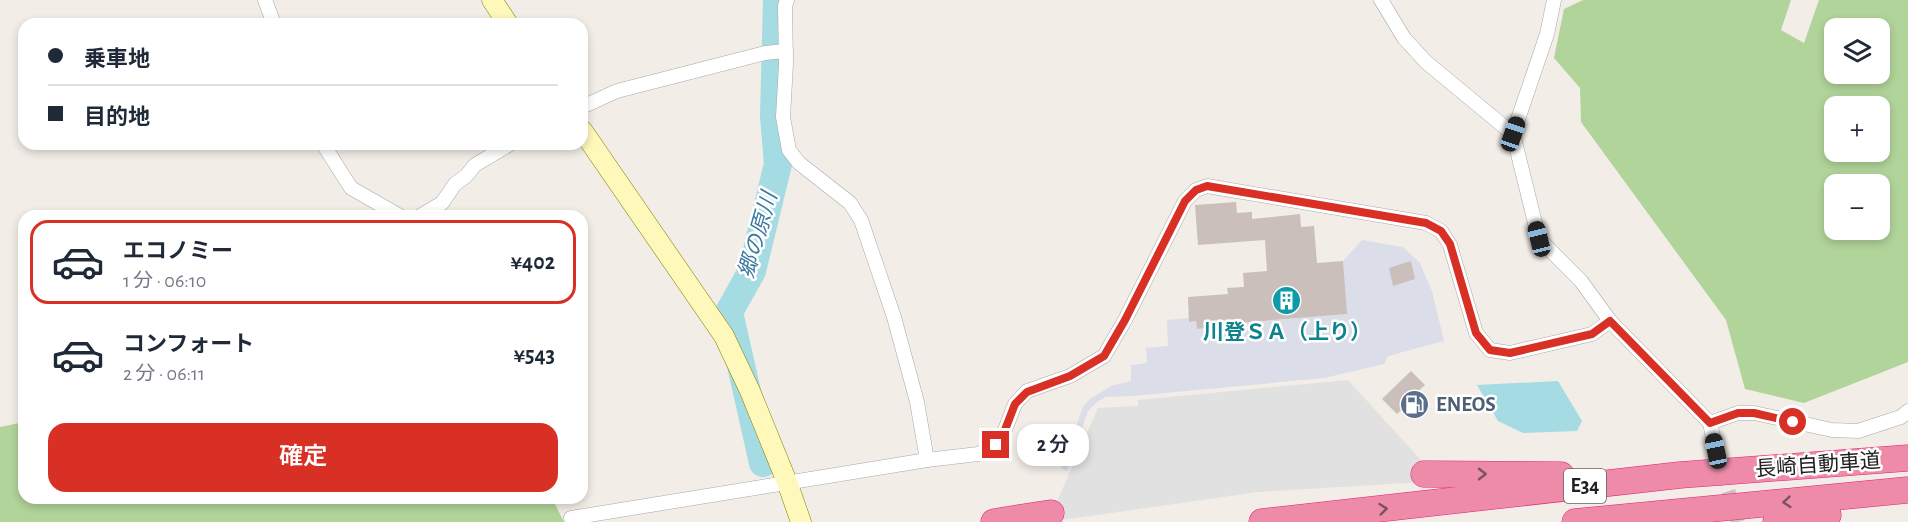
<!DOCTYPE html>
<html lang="ja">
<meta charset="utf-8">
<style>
:root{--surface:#fff;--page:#f6f6f7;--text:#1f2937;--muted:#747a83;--line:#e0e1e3;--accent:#d93025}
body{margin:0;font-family:"Alegreya Sans","Noto Sans JP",sans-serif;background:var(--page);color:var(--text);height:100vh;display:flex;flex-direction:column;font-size:22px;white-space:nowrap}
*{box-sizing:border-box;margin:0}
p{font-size:20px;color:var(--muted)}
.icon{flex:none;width:33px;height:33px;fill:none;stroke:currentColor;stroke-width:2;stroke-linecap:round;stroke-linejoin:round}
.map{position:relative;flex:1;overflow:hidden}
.side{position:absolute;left:18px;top:210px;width:570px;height:294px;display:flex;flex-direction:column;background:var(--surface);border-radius:18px;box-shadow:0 3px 9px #0003}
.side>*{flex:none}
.banner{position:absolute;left:18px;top:18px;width:570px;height:132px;border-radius:18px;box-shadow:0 3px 9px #0003;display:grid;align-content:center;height:132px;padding:0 30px;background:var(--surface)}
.controls{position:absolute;left:1824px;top:18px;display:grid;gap:12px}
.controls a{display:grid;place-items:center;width:66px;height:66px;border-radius:12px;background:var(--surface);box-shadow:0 3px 9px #0003;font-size:30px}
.end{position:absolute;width:27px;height:27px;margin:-14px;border:8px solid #d93025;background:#fff;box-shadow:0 0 0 3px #fff}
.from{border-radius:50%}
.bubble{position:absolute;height:42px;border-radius:18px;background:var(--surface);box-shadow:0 3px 9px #0003;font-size:20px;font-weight:600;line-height:42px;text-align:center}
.car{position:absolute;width:18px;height:36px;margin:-18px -9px;border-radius:8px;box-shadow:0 0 4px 2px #0007;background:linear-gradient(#222 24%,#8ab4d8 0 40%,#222 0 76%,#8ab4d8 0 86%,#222 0)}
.banner b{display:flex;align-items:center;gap:21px;height:57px;font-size:22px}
.banner b+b{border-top:2px solid var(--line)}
.banner i{width:15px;height:15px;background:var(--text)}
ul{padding:10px 0 0;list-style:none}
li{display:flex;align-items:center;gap:18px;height:84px;margin:0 12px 9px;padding:0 18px;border:3px solid transparent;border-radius:18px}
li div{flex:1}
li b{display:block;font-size:22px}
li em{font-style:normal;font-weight:600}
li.current{border-color:var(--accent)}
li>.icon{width:54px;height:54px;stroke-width:1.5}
.cta{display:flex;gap:12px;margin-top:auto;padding:12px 30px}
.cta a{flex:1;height:69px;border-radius:18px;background:var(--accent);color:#fff;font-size:24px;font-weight:600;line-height:69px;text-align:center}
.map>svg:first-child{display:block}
.forest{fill:#b1d49a;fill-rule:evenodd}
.parking{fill:#e1e1e1}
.plaza{fill:#dbdde8}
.water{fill:#a5dbe2}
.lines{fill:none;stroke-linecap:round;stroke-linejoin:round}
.river{stroke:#a5dbe2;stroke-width:28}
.building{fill:#cabfba}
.street-tunnel{stroke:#c8c4bf;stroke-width:14;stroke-dasharray:14 7;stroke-linecap:butt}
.street-casing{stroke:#a8a8a8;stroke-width:15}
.secondary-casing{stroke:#808000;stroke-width:21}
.highway-casing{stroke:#e71e79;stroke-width:27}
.street{stroke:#fff;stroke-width:14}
.secondary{stroke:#fef9ba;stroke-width:20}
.highway{stroke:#ed8ba8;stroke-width:26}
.oneway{stroke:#7d515e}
.route{stroke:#d93025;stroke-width:8}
.labels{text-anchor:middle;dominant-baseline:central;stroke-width:5;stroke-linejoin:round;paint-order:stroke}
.shield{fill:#fff;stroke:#646464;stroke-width:1.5}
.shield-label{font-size:20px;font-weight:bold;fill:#212121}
.culture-label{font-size:21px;font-weight:bold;fill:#0d838f;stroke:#fff}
.service-label{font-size:21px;font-weight:bold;fill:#4e5e75;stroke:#fff;text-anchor:start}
.street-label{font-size:21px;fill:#212121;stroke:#fff}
.water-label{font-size:22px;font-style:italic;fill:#3e7a9f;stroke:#fff}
</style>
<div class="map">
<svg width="1908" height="522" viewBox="0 0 1908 522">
<rect width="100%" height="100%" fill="#f2ede7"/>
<!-- forest -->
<g class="forest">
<path d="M 1583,0 L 1791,0 L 1781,30 L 1804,43 L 1819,0 L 1908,0 L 1908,362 L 1804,403 L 1745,389 L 1726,320 L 1581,122 L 1580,88 L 1554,58 L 1564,9 ZM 1834,28 L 1880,28 L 1880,74 L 1834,74 ZM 1834,106 L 1880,106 L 1880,152 L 1834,152 ZM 1834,184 L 1880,184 L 1880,230 L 1834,230 Z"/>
<polygon points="24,422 24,498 552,498 564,522 0,522 0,427"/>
</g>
<!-- parking -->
<polygon class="parking" points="1348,380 1440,481 1258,492 1048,522 1098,408 1138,406 1138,400"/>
<!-- plaza -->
<polygon class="plaza" points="1362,240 1403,247 1420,263 1432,291 1444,341 1388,356 1384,364 1324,378 1133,396 1106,397 1097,402 1088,411 1067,471 1061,468 1083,407 1090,399 1111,386 1131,381 1131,365 1147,363 1146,348 1168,346 1167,320 1189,318 1189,322 1196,321 1197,329 1226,326 1230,324 1346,314 1343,261"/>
<!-- water -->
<polygon class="water" points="1558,381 1582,421 1577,431 1523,433 1498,421 1477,385"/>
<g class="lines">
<!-- river -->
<polyline class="river" points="763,463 729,312 752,271 778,164 774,116 777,0"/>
</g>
<!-- building -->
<g class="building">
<polygon points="1236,202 1237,213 1252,212 1252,219 1300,214 1301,227 1314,226 1317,263 1343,261 1347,314 1226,324 1226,326 1197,329 1196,321 1189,322 1188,297 1228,294 1227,288 1244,287 1243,273 1267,271 1265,240 1198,245 1195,205"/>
<polygon points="1411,261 1415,279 1393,286 1389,268"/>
<polygon points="1411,371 1425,385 1416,393 1417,395 1397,414 1382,399"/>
</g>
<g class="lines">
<!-- street-tunnel -->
<polyline class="street-tunnel" points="1716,451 1738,522"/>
<defs>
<g id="street">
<polyline points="265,0 274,24"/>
<polyline points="787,0 785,6 786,64 783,117 789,150 799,163 850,203 861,220 894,317 917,402 927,460"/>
<polyline points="1381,0 1404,38 1426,62 1513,134"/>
<polyline points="1554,0 1547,34 1513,134 1539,239 1581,281 1610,321 1710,423 1716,451"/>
<polyline points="582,107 617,91 765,53 786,51"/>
<polyline points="323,144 351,188 400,216"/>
<polyline points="420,216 442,203 455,184 466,176 475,165 510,144"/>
<polyline points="1710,423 1738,413 1754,413 1832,430 1858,431 1901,417 1908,411"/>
<polyline points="571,518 927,460 978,454 996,445 1003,435 1015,404 1027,391 1070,376 1104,356 1125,320 1185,201 1196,190 1207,186 1426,223 1441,231 1450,245 1476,333 1490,350 1510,353 1592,334 1610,321"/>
</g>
<g id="secondary">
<polyline points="492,0 508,24"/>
<polyline points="582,130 724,336 750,391 787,482 801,522"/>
</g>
<g id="highway">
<polyline points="1424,474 1561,475"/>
<polyline points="994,522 1051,513"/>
<polyline points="1262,522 1680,475 1908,458"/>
<polyline points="1575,522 1908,490"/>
<polyline points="1776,522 1828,515"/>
</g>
</defs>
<!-- street casing -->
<use href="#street" class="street-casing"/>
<!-- secondary casing -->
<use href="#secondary" class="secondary-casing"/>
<!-- highway casing -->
<use href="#highway" class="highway-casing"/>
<!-- street -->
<use href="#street" class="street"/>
<!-- secondary -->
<use href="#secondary" class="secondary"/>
<!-- highway -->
<use href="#highway" class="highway"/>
</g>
<!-- one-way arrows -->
<defs><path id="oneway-chevron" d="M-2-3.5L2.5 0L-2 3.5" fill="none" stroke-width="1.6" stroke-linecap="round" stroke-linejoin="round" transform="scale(1.5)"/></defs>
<g class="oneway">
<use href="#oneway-chevron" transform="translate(1482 474)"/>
<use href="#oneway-chevron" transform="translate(1787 502) rotate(175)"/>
<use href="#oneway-chevron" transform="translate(1383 509) rotate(-6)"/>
</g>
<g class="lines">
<!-- route -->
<polyline class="route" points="996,445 1003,435 1015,404 1027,392 1070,376 1104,356 1125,320 1185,201 1196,190 1207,186 1426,223 1441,231 1450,244 1476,333 1490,350 1510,353 1592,334 1610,321 1710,423 1738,413 1754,413 1793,422"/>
</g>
<!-- icons -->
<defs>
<symbol id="building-disc" viewBox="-11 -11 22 22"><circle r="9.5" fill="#0f9aa8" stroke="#fff"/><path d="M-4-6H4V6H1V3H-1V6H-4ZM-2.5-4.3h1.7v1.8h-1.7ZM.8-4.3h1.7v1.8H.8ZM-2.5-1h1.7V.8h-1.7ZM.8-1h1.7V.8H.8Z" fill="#fff"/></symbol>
<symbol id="fuel-disc" viewBox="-11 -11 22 22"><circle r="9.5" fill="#5c6f8a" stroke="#fff"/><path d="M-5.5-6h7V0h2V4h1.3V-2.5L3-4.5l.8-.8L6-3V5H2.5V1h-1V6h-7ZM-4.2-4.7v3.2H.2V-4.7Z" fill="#fff"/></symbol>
</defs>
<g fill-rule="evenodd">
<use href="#building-disc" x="1270" y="284" width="33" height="33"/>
<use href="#fuel-disc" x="1398" y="388" width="33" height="33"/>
</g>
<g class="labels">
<!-- shield labels -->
<rect class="shield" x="1564" y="469" width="42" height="34" rx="4.5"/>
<g class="shield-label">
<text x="1585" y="486">E34</text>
</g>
<!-- culture labels -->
<g class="culture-label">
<text x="1287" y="332">川登ＳＡ（上り）</text>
</g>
<!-- service labels -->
<g class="service-label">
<text x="1436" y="404">ENEOS</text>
</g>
<!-- street labels -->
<g class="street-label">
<text transform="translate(1818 465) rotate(-4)">長崎自動車道</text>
</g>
<!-- water labels -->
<g class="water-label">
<text transform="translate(758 235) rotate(-74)">郷の原川</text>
</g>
</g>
</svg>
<div class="controls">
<a><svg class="icon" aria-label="layers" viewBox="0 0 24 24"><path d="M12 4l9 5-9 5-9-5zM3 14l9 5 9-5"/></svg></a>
<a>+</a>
<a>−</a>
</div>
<i class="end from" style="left:1793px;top:422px"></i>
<i class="end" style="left:996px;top:445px"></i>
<div class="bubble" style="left:1017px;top:424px;width:72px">2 分</div>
<i class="car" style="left:1513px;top:134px;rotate:19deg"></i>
<i class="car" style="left:1539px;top:239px;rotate:346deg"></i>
<i class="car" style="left:1716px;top:451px;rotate:348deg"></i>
<div class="banner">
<b><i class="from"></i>乗車地</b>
<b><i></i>目的地</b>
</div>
<section class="side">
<ul>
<li class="current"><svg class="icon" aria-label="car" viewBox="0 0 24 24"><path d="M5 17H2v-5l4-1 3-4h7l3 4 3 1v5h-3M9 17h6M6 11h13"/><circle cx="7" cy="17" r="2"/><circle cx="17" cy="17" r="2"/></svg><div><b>エコノミー</b><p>1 分 · 06:10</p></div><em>¥402</em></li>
<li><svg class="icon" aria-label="car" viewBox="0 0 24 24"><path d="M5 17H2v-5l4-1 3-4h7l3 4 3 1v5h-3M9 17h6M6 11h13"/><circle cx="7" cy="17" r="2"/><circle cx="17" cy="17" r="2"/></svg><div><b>コンフォート</b><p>2 分 · 06:11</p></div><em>¥543</em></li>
</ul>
<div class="cta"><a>確定</a></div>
</section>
</div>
